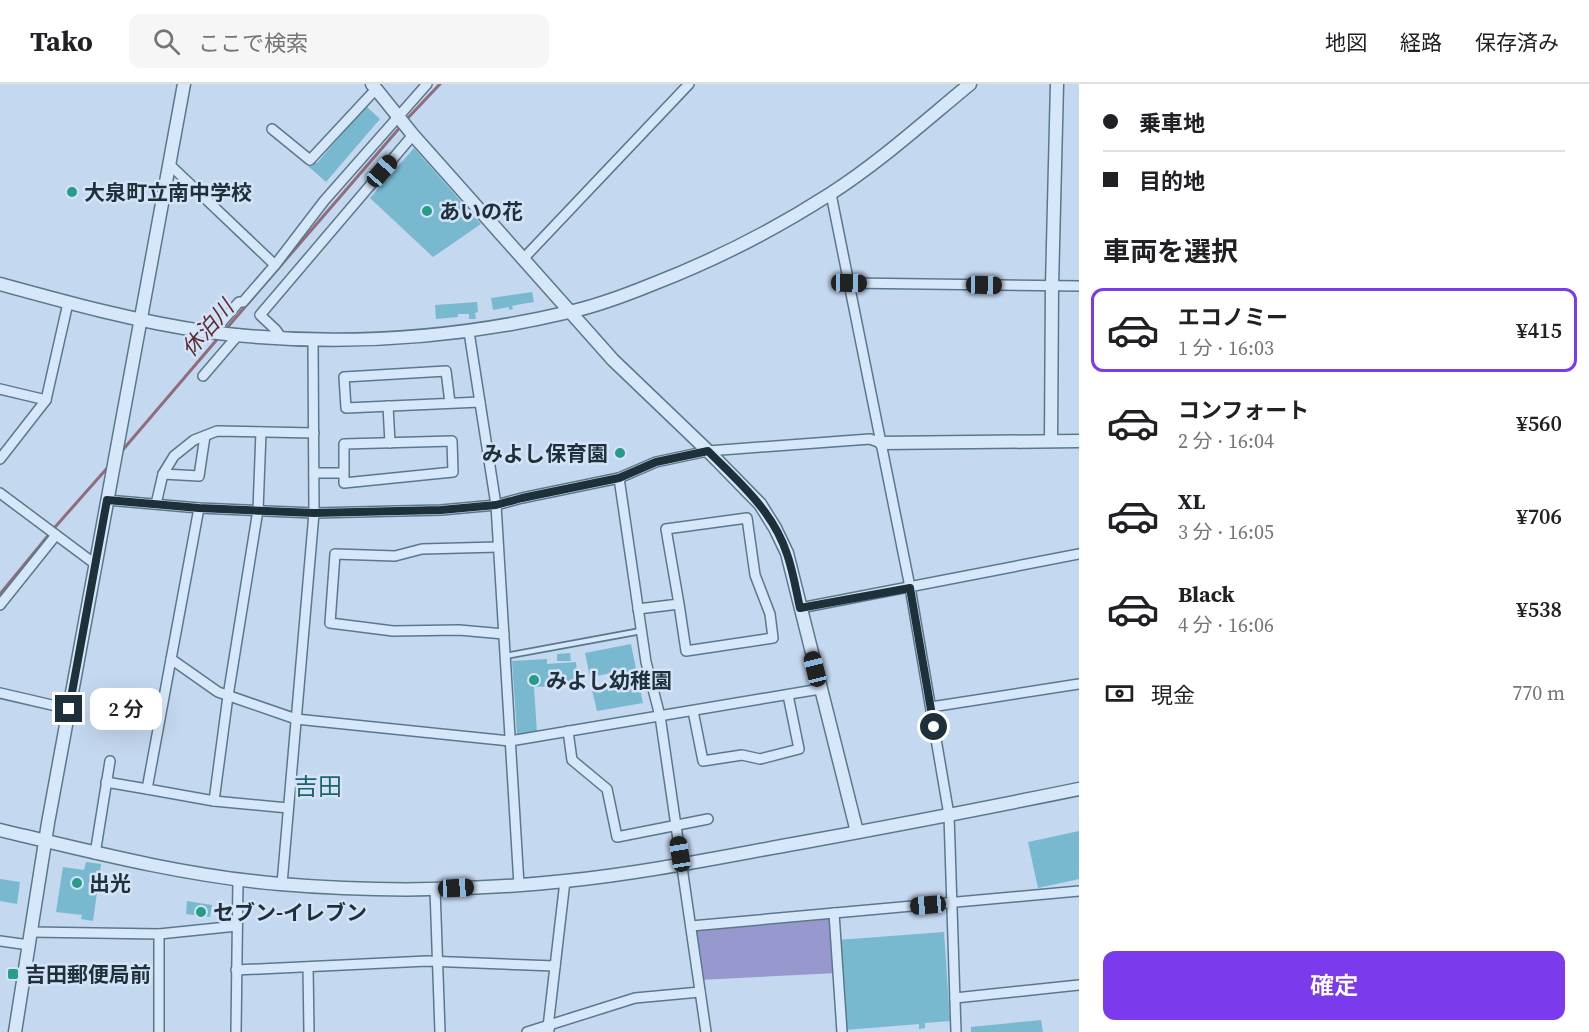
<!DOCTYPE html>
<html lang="ja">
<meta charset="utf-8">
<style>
:root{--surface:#fff;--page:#f6f6f6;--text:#202124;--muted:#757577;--line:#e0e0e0;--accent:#7c3aed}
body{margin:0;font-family:"Source Serif 4","Noto Sans JP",serif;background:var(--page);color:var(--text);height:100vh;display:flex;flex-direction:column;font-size:22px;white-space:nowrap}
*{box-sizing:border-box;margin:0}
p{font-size:20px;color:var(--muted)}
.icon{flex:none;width:33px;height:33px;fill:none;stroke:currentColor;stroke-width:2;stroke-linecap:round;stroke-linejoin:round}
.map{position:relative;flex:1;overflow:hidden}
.details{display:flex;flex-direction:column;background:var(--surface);width:510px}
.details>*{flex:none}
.top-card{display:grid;align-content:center;height:132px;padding:0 24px;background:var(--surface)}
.end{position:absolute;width:27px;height:27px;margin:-14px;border:8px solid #1e313a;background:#fff;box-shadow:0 0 0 3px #fff}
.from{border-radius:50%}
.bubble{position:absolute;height:42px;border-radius:12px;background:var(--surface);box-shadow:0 6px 24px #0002;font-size:20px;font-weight:600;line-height:42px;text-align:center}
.car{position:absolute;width:18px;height:36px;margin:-18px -9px;border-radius:8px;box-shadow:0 0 4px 2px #0007;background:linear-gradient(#222 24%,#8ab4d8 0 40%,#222 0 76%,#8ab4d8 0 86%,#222 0)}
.top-card b{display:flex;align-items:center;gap:21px;height:57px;font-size:22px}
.top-card b+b{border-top:2px solid var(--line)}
.top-card i{width:15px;height:15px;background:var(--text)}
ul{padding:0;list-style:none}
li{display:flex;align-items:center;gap:18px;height:84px;margin:0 12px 9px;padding:0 12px;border:3px solid transparent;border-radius:12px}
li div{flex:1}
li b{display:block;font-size:22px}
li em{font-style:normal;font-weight:600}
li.selected{border-color:var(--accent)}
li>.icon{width:54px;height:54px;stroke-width:1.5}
h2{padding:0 24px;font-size:27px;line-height:72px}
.pay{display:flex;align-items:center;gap:15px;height:66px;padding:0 24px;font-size:22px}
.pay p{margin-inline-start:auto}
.cta{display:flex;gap:12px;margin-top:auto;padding:12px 24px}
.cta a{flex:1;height:69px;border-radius:12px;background:var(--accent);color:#fff;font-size:24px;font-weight:600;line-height:69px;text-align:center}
header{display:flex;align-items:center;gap:36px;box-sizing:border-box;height:84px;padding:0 30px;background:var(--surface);border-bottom:2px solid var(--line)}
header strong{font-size:28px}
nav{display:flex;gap:33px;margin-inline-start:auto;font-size:21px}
.search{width:420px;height:54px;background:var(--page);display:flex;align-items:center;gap:15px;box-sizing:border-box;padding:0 21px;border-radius:12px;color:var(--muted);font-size:22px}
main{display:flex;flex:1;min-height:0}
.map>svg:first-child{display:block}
.green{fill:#9799ce}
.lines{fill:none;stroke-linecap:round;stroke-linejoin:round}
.stream{stroke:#916c7b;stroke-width:3}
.building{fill:#78b9cf}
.service-casing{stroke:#59798b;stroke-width:8}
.minor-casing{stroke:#59798b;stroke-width:12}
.tertiary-casing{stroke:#59798b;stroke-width:15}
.service{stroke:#d7e7fa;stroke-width:4.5}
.minor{stroke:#d7e7fa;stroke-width:9}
.tertiary{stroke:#d7e7fa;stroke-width:12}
.route{stroke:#1e313a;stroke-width:8}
.poi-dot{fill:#279c89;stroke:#d4e3f7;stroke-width:2}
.labels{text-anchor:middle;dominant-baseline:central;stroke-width:5;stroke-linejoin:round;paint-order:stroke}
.poi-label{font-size:21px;font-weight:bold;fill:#1e313a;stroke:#d4e3f7;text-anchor:start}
.water-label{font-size:22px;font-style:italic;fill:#5b2d37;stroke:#d4e3f7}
.quarter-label{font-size:24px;fill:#1c6569;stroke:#d4e3f7}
</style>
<header>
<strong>Tako</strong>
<div class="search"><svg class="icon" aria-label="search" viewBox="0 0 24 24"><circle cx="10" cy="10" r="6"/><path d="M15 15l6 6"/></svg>ここで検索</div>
<nav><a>地図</a><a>経路</a><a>保存済み</a></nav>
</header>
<main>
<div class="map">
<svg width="1079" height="948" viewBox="0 0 1079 948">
<rect width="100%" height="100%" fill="#c4d8f0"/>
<!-- green -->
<polygon class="green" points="834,829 838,889 698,896 691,842"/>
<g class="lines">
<!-- stream -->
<g class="stream">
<polyline points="406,36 440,0"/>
<polyline points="226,245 402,41"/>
<polyline points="121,368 220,252"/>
<polyline points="0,510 56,442 109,382"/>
</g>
</g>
<!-- building -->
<g class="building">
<polygon points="366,22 380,35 326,98 308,82 313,76 317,79"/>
<polygon points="414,64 481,140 433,173 370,114"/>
<polygon points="532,208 534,218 516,221 512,222 513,225 509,226 509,223 493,226 491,214"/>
<polygon points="477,218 478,228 475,229 476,235 469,235 469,230 458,230 458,233 436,235 435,221"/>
<polygon points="631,560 643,619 597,627 592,606 619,601 617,588 590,593 585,569"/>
<polygon points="570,569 571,577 557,577 557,570"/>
<polygon points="547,575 547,580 576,578 578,601 534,603 537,649 517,650 512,577"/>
<polygon points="1079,747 1079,795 1038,804 1028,758"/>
<polygon points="86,778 101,780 93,837 81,835 82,831 56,828 63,783 84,786"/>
<polygon points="0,795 20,798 17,820 0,817"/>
<polygon points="187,817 212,821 210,833 186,830"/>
<polygon points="944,848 950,937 925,939 925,944 919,945 919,940 845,946 838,856"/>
<polygon points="1041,936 1043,948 971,948 971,943"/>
</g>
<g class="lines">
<defs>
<polyline id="service" points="505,572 641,547"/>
<g id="minor">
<polyline points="272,45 310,76 376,5"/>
<polyline points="169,80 275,181"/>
<polyline points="831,110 910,503 949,731 956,948"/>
<polyline points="524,174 689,0"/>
<polyline points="849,199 1079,202"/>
<polyline points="213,248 239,218 243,218 275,181 324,117 427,0"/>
<polyline points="469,248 496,421 519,801"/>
<polyline points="281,253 276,246 260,231 413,51"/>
<polyline points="203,292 239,250"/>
<polyline points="0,305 46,316"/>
<polyline points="450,319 446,287 344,293 346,324 480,318"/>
<polyline points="388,322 390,359"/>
<polyline points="0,375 46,316 68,219"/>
<polyline points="314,389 344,389 344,360 452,357 453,388 344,399 344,389"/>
<polyline points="163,390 199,392 205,352"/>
<polyline points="619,394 646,578 660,632 706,948"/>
<polyline points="0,409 95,480"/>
<polyline points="107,416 199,424 314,429 441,426 496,421 522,414 619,394 656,378 708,367 870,355 881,359"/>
<polyline points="156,420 163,390 174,372 194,356 217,347 314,349"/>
<polyline points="199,424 147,705 214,717 288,724"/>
<polyline points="498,463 422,465 395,472 335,470 330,539 393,547 459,546 504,550"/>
<polyline points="0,521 56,451"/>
<polyline points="800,524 1079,470"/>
<polyline points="638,525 679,520 666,445 747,434 755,491 770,530 773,554 686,567 679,520"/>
<polyline points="171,575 218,608 296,635 510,657 820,605"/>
<polyline points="0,609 69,625"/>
<polyline points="931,623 1079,600"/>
<polyline points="693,627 703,677 742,671 760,675 799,665 788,611"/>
<polyline points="568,647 572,676 607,705 617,753 708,735"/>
<polyline points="106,698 147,705"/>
<polyline points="214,717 228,612 258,426 261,348"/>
<polyline points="95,770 110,677"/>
<polyline points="282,800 314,429 313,256"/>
<polyline points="435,805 440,948"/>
<polyline points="834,829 842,948"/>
<polyline points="691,842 1079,807"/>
<polyline points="31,848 159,850 237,842"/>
<polyline points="0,857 29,861"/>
<polyline points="308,883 309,948"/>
<polyline points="236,886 427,877 555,882"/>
<polyline points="955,914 1079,901"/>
<polyline points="548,943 565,797"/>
<polyline points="159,948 159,850"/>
<polyline points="236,948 238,796"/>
<polyline points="527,948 635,914 700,908"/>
</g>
<g id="tertiary">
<polyline points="372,0 413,51 613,276 708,367 760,420 775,444 787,469 857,748"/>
<path d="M 0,200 C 69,219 138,238 209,248 C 329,263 451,256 569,228 C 597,222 626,211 653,200 C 715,176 774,146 830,110 C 880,78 925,37 970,0"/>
<polyline points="1051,357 1052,202 1057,0"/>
<polyline points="881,359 1079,357"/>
<path d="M 0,746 C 92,768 185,792 280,800 C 374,808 471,807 565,797 C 644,789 721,773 799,759 C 892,742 986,724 1079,705"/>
<polyline points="15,948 48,739 184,0"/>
<polyline points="547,948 548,943"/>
</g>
</defs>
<!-- service casing -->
<use href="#service" class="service-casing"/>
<!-- minor casing -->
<use href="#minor" class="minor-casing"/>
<!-- tertiary casing -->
<use href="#tertiary" class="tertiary-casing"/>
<!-- service -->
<use href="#service" class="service"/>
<!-- minor -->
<use href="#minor" class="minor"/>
<!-- tertiary -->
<use href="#tertiary" class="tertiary"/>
</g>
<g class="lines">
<!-- route -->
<path class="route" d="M 69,625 L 107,416 L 199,424 L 314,429 L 441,426 L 496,421 L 522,414 L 619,394 L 656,378 L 708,367 C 739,398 773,427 787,470 C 793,487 796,506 800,524 L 910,504 L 934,643"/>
</g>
<!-- markers -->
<g class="poi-dot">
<circle cx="72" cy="108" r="6"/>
<circle cx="427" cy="127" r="6"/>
<circle cx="620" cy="369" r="6"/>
<circle cx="534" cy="596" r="6"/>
<circle cx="77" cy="799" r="6"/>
<circle cx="201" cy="828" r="6"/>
<rect x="7" y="884" width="12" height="12" rx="3"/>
</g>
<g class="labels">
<!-- poi labels -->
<g class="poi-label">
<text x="84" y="108">大泉町立南中学校</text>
<text x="439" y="127">あいの花</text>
<text x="608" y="369" text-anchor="end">みよし保育園</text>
<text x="546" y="596">みよし幼稚園</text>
<text x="89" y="799">出光</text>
<text x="213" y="828">セブン-イレブン</text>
<text x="25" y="890">吉田郵便局前</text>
</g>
<!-- water labels -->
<g class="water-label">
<text transform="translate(207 244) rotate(-49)">休泊川</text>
</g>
<!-- quarter labels -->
<g class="quarter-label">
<text x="318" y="702">吉田</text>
</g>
</g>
</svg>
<i class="end from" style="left:934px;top:643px"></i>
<i class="end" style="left:69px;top:625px"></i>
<div class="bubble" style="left:90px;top:604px;width:72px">2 分</div>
<i class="car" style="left:382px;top:87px;rotate:41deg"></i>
<i class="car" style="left:849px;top:199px;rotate:91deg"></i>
<i class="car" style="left:984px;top:201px;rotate:91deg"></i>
<i class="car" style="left:815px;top:585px;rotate:346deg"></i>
<i class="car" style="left:680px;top:770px;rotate:351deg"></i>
<i class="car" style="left:456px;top:804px;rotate:87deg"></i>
<i class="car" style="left:928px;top:821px;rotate:265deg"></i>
</div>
<section class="details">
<div class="top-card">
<b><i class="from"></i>乗車地</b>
<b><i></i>目的地</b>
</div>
<h2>車両を選択</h2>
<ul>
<li class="selected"><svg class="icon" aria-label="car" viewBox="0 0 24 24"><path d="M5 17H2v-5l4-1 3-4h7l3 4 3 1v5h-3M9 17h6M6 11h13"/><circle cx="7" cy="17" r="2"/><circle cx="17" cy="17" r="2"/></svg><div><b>エコノミー</b><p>1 分 · 16:03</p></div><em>¥415</em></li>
<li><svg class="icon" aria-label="car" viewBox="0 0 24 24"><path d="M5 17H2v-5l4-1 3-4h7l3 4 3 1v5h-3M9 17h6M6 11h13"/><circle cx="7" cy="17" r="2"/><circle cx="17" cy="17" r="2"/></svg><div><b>コンフォート</b><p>2 分 · 16:04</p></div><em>¥560</em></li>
<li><svg class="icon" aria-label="car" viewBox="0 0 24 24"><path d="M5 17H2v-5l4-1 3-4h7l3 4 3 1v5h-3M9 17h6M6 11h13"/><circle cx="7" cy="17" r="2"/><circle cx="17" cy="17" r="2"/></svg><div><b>XL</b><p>3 分 · 16:05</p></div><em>¥706</em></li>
<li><svg class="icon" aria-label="car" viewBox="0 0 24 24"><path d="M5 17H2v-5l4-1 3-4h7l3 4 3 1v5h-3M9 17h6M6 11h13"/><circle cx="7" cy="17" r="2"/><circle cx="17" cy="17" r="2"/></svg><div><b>Black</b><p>4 分 · 16:06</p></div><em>¥538</em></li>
</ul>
<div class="pay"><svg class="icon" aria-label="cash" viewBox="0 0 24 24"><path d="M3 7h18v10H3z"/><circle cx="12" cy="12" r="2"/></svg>現金<p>770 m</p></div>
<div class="cta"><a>確定</a></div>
</section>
</main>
